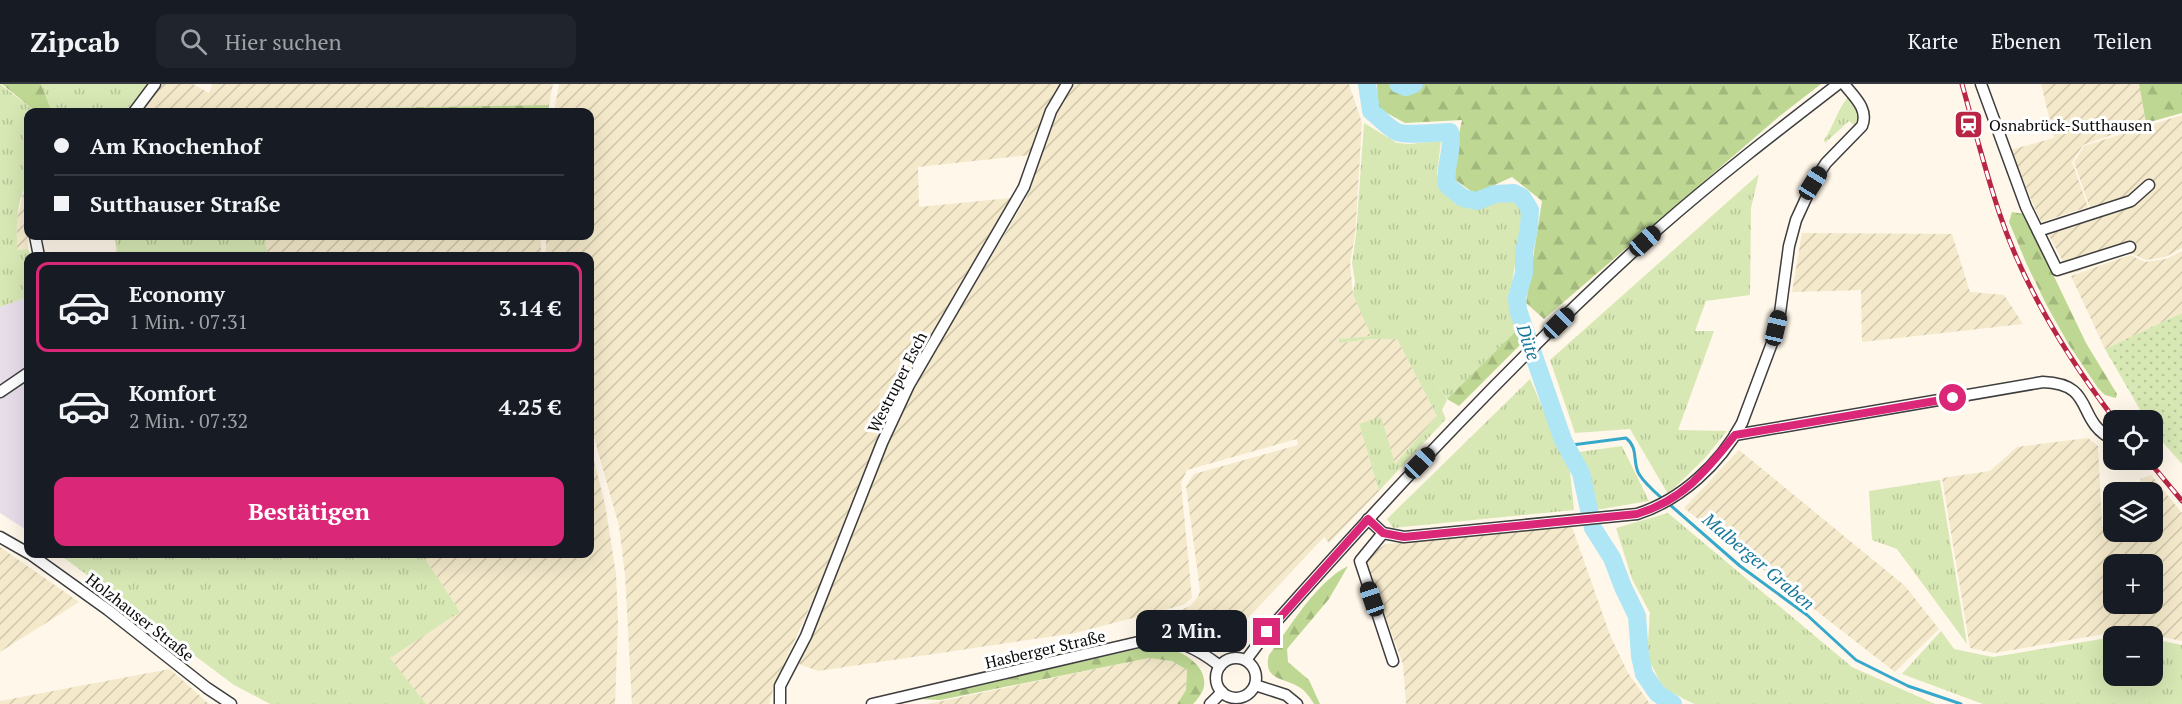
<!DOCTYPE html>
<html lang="de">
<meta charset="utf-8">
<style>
:root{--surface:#171b24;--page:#20242c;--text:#f1f3f6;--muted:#9ea1a6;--line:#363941;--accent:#db2777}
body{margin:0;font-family:"PT Serif",serif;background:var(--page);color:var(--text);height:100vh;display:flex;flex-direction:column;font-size:22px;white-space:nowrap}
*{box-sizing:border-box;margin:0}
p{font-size:20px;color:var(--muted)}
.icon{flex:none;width:33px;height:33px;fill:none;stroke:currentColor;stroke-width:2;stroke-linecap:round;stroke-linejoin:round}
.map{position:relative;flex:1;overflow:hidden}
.sheet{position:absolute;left:24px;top:168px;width:570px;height:306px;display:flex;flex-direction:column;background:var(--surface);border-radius:12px;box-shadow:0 6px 24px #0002}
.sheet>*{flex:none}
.banner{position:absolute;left:24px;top:24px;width:570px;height:132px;border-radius:12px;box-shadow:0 6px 24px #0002;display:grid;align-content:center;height:132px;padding:0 30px;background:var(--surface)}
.buttons{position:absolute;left:2103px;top:326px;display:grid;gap:12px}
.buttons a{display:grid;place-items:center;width:60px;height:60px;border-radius:12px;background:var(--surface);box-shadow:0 6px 24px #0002;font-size:30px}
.end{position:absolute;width:27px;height:27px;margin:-14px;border:8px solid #db2777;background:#fff;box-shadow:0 0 0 3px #fff}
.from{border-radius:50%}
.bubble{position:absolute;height:42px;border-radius:12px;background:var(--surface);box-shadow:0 6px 24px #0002;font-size:20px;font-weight:700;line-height:42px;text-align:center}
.car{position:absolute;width:18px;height:36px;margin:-18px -9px;border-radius:8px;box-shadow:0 0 4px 2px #0007;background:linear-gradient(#222 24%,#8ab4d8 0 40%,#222 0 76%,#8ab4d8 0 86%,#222 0)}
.banner b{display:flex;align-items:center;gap:21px;height:57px;font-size:22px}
.banner b+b{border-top:2px solid var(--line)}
.banner i{width:15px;height:15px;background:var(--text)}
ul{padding:10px 0 0;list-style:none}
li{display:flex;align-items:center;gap:18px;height:90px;margin:0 12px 9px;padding:0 18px;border:3px solid transparent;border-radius:12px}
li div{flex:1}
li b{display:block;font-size:22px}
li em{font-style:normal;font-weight:700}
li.on{border-color:var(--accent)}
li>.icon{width:54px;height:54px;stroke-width:1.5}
.action{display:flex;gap:12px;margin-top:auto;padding:12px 30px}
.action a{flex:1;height:69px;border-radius:12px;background:var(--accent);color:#fff;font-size:24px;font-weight:700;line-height:69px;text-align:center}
header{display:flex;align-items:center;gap:36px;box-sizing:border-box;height:84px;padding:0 30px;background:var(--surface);border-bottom:2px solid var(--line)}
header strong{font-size:28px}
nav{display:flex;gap:33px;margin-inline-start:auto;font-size:21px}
.search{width:420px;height:54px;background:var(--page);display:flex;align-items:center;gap:15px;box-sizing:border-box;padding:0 21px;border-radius:12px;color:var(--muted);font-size:22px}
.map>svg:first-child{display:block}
.industrial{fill:#e7deea}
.farmland{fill:url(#farmland-furrows);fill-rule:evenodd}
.grass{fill:url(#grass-tufts)}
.forest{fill:url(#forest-firs)}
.park{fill:url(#park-dots)}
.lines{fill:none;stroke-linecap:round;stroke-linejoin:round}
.stream{stroke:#36a8cb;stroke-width:3}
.river{stroke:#aee6f5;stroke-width:18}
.minor-casing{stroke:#3e3e3e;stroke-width:13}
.minor{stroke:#fff;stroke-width:10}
.rail-casing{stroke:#b92544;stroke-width:5}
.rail{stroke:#fff;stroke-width:3;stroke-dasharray:9;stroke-linecap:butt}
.route{stroke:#db2777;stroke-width:8}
.labels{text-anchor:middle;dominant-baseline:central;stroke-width:6;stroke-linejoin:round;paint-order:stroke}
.poi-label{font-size:16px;fill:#0b0b0b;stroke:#fff;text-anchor:start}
.street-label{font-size:16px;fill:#0b0b0b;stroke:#fff}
.water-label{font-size:18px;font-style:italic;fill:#16769a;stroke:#fff}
</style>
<header>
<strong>Zipcab</strong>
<div class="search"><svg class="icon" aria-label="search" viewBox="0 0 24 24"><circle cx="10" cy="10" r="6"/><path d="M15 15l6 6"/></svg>Hier suchen</div>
<nav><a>Karte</a><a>Ebenen</a><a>Teilen</a></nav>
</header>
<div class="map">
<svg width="2182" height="620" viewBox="0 0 2182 620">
<defs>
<pattern id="farmland-furrows" width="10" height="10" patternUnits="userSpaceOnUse" patternTransform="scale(1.5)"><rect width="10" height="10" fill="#f4e9ca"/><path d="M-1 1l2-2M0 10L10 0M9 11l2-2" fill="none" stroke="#d0c6ac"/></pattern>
<pattern id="grass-tufts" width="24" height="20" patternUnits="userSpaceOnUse" patternTransform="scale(1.5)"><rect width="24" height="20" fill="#d7e8b4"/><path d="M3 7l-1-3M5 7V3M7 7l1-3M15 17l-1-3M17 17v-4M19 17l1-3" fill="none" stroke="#b7c699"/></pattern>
<pattern id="forest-firs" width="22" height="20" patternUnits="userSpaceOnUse" patternTransform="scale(1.5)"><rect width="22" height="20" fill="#bed893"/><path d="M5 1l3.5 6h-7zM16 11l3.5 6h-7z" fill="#a2b87d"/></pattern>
<pattern id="park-dots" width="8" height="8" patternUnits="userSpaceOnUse" patternTransform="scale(1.5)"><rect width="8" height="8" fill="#d7e8b4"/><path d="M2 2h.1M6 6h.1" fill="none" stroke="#b7c699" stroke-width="1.8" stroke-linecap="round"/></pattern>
</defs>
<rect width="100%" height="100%" fill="#fff7e9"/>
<!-- industrial -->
<polygon class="industrial" points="28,213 28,447 0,429 0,223"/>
<!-- farmland -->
<g class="farmland">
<polygon points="158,0 193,0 209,9 212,0 553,0 549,21 373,24 372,28 137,28"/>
<polygon points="559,0 1060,0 1030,71 918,83 919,123 1011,114 927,257 893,321 835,468 775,599 769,620 632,620 625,491 619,442 590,339 590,172 546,172 546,152 590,152 590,28 554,28"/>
<polygon points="1073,0 1349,0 1362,39 1355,151 1350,179 1353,210 1371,252 1340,255 1340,259 1373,255 1397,255 1437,332 1395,380 1359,340 1379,407 1329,459 1324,453 1235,548 1170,531 1190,522 1198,513 1200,506 1186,402 1194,390 1298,361 1297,355 1187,386 1181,399 1192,514 1183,521 1075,549 818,587 799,580 888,359 922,288 1027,113 1053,36"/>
<polygon points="2041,0 2139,0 2146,39 2083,61 2072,78 2088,123 2041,138 2010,66 2054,54"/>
<polygon points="2182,31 2182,164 2165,173 2146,176 2130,169 2070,190 2042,139 2090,124 2074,78 2084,62"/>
<polygon points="28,101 28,165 17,166 17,135 24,105"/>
<polygon points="1802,149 1952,150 1970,208 2004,211 2023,240 1862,258 1861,206 1792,208"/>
<polygon points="265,152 541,152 541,172 268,172"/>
<polygon points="2182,167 2182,229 2105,265 2071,192 2130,171 2145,178 2166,175"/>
<path d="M 2088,354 L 2098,362 L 2102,442 L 2113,440 L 2114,447 L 2152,447 L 2152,408 L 2142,408 L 2140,395 L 2151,391 L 2182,429 L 2182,557 L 2128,546 L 1994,569 L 1970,564 L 1942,394 L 1990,387 L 2017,363 ZM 2114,480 L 2152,480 L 2152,519 L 2114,519 Z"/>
<polygon points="590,361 605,420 616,490 618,536 615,620 426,620 389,574 460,528 422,470 590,470"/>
<polygon points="1739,366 1905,502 1939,545 1895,588 1684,424"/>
<polygon points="1571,440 1610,551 1628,589 1650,620 1406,620 1403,580 1367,484 1367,476 1370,471 1386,460"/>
<polygon points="0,463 79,518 0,568"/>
<polygon points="1149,574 1172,577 1187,586 1186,606 1177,620 927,620"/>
<polygon points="170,585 209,620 0,620 0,617"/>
</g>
<!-- grass -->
<g class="grass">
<path d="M 0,0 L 36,28 L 28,28 L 28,101 C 15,113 17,148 17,166 L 28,165 L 31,172 L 28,172 L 28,213 L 0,223 Z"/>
<polygon points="41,0 148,0 125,28 52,28"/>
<path d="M 1849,12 C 1857,22 1863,30 1855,42 L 1849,37 L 1825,59 L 1824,56 C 1834,42 1837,25 1849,12 Z"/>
<polygon points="1364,39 1397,59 1409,60 1441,57 1437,89 1440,102 1460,120 1476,125 1507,116 1519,119 1523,130 1509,218 1518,245 1447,315 1436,297 1447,316 1442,326 1446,335 1379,407 1359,340 1381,333 1395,380 1437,332 1397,255 1373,255 1339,259 1339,255 1371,252 1353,210 1355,198 1352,179 1356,151"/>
<polygon points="1759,90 1751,124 1750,211 1706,217 1695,247 1714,247 1678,346 1727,347 1705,374 1668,410 1630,345 1575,349 1550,276"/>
<polygon points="115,152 265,152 268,172 117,172"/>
<polygon points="1530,295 1570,388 1574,426 1393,444 1387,435"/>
<polygon points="1622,362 1649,417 1596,426 1588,386 1579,368"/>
<polygon points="1940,396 1967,560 1897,465 1872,456 1869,407"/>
<polygon points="1668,429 1852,583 1935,620 1694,620 1663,604 1647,572 1650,529 1632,495 1616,444"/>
<polygon points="59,470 422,470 460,528 390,574 426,620 270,620 234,601"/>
<polygon points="1941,547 1954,565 1993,573 2113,553 2114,591 2152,591 2153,555 2182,561 2182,620 1983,620 1902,590"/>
</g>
<!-- forest -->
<g class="forest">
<polygon points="2,0 41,0 52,28 36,28"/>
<polygon points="1377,0 1821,0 1781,31 1544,235 1526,219 1542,117 1512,93 1475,110 1450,92 1462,36 1405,39 1378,24"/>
<polygon points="2139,0 2182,0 2182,29 2146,39"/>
<polygon points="549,21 548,28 372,28 372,24"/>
<polygon points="2012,128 2024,130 2086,259 2117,310 2116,314 2105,311 2098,304 2069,261 2047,222 2027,181 2009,138"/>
<polygon points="1518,245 1524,257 1459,322 1447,315"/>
<path d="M 1348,482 L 1329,515 L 1287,565 L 1288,578 L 1309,596 L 1320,620 L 1314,620 C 1311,615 1306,608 1302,605 C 1287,593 1262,598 1269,571 C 1291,542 1316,498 1348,482 Z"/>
<path d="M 1146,563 C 1153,564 1162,563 1170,565 C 1188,569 1212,588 1202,608 C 1200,612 1196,617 1193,620 L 1177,620 L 1186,606 L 1187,586 L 1172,577 L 1149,574 L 940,616 L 919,615 Z"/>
</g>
<!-- park -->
<polygon class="park" points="2182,229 2182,380 2153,347 2152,336 2146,336 2105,265"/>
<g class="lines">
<!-- stream -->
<g class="stream">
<path d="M 1563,356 L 1572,361 L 1626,354 C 1639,364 1632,378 1639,390 C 1645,400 1656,409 1664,416"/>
<polyline points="1669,420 1740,482 1807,531 1856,576 1908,602 1961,620"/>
</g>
<!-- river -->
<g class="river">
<path d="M 1367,0 L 1371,27 C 1379,33 1388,44 1397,48 C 1405,52 1439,48 1450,48 C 1454,66 1444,81 1447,101 L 1463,114 L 1477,117 L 1495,110 L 1514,109 L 1522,113 L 1530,126 L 1529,144 L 1524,169 L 1524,189 L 1517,213 L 1518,226 L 1563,356 L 1581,389 L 1593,444 L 1612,474 L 1623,503 L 1637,532 L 1640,572 L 1644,590 L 1657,609 L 1673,620"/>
<polyline points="1398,0 1406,3 1414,0"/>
</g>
<defs>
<g id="minor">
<polyline points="1981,0 2026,123 2057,186 2130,163"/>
<polyline points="134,28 155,0"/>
<polyline points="2038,147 2131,117 2149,101"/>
<polyline points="35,152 39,172"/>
<polyline points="0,308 28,289"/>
<path d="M 1735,351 L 2043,298 C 2097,300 2074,337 2114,356"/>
<path d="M 1368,435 L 1383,449 L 1404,453 L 1637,430 C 1681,416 1720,380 1742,339 L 1772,259 L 1780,229 L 1789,162 L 1796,136 L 1813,99 L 1826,79 L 1862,42 C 1869,25 1854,13 1844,0"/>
<polyline points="1383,449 1360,477 1393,577"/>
<polyline points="0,453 28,469"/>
<polyline points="30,470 108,526 207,604 231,620"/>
<circle cx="1236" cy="594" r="20"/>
<path d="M 1246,576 L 1267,548 C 1391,408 1519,270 1658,145 C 1716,94 1777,47 1838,0"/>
<polyline points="1255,601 1286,611 1297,620"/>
<polyline points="780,620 780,602 806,552 882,359 909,301 1024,103 1051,27 1067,0"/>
<path d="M 872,620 L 1147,556 C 1178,555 1195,563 1220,582"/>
<polyline points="1210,620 1222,608"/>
</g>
</defs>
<!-- minor casing -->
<use href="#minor" class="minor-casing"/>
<!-- minor -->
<use href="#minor" class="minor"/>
<defs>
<g id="rail">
<path d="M 1962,0 C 1974,43 1985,86 1999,128 C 2024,204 2067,273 2115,336"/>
<polyline points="2147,375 2182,417"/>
</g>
</defs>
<!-- rail casing -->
<use href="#rail" class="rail-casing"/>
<!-- rail -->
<use href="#rail" class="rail"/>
</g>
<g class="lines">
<!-- route -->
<path class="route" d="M 1267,548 L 1368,435 L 1383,449 L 1404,453 L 1637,430 C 1683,416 1706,387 1735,351 L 1953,314"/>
</g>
<!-- icons -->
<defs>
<symbol id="station-square" viewBox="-11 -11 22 22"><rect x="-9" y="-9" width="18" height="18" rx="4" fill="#b92544" stroke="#fff"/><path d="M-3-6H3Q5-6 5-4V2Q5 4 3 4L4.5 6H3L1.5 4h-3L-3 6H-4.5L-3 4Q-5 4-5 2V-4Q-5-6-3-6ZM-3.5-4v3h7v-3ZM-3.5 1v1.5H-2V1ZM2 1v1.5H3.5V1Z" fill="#fff"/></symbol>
</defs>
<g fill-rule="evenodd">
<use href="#station-square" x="1952" y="24" width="33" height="33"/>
</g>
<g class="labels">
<!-- poi labels -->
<g class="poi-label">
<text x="1989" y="41">Osnabrück-Sutthausen</text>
</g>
<!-- street labels -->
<g class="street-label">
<text transform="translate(897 298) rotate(-63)">Westruper Esch</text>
<text transform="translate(140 533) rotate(38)">Holzhauser Straße</text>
<text transform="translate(1045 565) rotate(-13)">Hasberger Straße</text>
</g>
<!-- water labels -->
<g class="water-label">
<text transform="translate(1529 258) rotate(71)">Düte</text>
<text transform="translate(1759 477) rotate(40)">Malberger Graben</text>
</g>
</g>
</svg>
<div class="buttons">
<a><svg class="icon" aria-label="locate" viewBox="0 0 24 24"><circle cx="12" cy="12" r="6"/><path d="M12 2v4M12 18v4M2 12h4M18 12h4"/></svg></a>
<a><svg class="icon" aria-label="layers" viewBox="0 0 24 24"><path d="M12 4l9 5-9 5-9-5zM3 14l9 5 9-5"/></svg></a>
<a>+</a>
<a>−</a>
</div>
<i class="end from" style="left:1953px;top:314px"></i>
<i class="end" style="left:1267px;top:548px"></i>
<div class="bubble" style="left:1136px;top:526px;width:111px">2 Min.</div>
<i class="car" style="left:1813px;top:99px;rotate:32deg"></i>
<i class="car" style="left:1645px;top:157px;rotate:48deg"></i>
<i class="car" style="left:1559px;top:239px;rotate:45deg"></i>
<i class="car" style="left:1776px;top:244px;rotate:13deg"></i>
<i class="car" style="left:1420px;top:379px;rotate:44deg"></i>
<i class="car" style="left:1372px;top:515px;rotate:341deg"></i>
<div class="banner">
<b><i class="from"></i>Am Knochenhof</b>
<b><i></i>Sutthauser Straße</b>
</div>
<section class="sheet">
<ul>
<li class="on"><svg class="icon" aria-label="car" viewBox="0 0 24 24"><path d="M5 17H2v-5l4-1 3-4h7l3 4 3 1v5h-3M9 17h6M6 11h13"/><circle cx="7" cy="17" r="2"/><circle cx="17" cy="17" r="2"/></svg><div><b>Economy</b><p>1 Min. · 07:31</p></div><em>3.14 €</em></li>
<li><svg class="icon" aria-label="car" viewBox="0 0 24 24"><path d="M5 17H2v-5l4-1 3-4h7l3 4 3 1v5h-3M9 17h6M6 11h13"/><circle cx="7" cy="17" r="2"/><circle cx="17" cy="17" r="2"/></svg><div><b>Komfort</b><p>2 Min. · 07:32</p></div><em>4.25 €</em></li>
</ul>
<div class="action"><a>Bestätigen</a></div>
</section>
</div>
